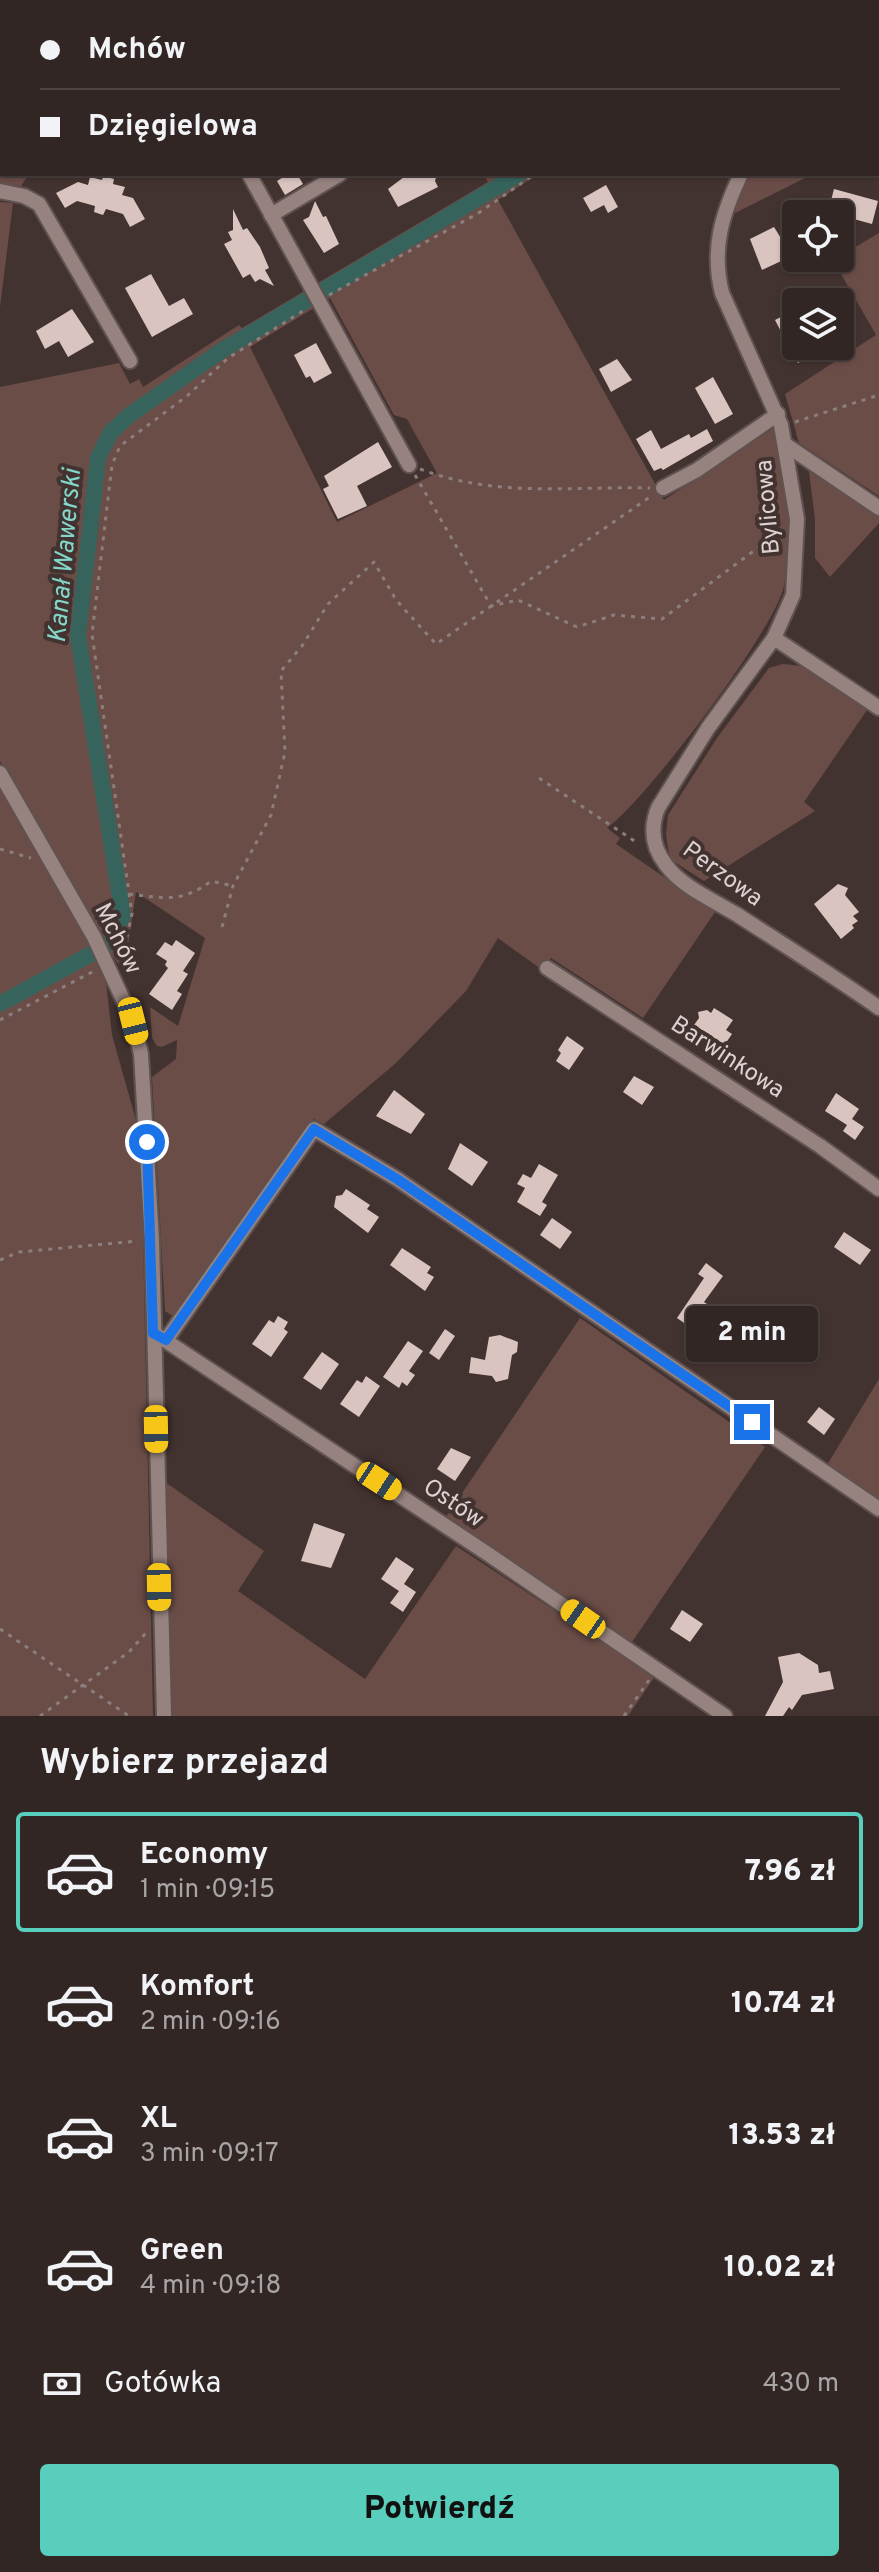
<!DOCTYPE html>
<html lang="pl">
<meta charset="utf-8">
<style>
:root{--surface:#322624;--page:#3d3231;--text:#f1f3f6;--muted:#a8a5a6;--line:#4d4341;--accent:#5acebd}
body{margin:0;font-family:Overpass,sans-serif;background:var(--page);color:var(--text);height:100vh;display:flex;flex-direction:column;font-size:30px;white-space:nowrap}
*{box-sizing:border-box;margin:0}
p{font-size:26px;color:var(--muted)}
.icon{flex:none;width:44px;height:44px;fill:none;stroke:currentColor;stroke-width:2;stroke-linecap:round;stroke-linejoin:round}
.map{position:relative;height:1716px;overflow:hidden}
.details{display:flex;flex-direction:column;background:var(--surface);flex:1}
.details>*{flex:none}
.banner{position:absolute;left:0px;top:0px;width:880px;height:176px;box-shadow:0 2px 6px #0004,0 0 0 2px var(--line);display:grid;align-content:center;height:176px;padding:0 40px;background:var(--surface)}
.fabs{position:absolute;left:782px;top:200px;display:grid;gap:16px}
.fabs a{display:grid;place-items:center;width:72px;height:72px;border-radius:8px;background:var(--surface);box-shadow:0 2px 6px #0004,0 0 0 2px var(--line);font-size:40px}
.end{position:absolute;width:36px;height:36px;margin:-18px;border:10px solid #1a73e8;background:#fff;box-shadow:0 0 0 4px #fff}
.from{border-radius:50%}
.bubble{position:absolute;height:56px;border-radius:8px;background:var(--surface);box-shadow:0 2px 6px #0004,0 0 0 2px var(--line);font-size:26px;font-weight:800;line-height:56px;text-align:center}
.car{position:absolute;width:24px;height:48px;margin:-24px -12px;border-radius:10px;box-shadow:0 0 6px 2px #0007;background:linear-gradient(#f5c518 24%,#345 0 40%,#f5c518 0 76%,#345 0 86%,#f5c518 0)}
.banner b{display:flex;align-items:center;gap:28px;height:76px;font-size:30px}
.banner b+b{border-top:2px solid var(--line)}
.banner i{width:20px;height:20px;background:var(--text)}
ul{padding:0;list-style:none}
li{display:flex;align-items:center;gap:24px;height:120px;margin:0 16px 12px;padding:0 24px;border:4px solid transparent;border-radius:8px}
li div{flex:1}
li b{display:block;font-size:30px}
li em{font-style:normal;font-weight:800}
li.selected{border-color:var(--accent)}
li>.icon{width:72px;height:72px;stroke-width:1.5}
h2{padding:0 40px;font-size:36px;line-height:96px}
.pay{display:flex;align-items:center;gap:20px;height:88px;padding:0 40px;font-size:30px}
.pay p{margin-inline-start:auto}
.cta{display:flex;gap:16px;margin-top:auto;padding:16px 40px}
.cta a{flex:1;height:92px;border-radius:8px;background:var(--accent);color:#111;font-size:32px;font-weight:800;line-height:92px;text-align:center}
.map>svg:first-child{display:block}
.green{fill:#6b4d48;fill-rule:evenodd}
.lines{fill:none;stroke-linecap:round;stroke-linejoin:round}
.canal{stroke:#36645d;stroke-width:16}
.building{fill:#d9c4c0}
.minor-casing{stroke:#5f5250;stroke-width:18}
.path{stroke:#8b7e7c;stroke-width:3;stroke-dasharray:4 6;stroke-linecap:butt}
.minor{stroke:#96827f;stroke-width:14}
.route{stroke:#1a73e8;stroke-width:10}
.labels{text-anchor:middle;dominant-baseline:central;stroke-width:8;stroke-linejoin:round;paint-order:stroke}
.street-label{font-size:24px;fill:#ddd2d1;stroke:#433330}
.water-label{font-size:26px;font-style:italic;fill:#84d6c9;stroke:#433330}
</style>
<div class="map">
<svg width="879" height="1716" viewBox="0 0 879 1716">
<rect width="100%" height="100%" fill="#433330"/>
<!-- green -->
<g class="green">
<polygon points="0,0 62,2 2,2 2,174 29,174 21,186 0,184"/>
<path d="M 484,174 L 538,174 L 498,200 L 664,500 L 774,428 C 785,477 795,536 784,586 C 775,630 645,801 607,828 L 620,838 L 616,844 L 715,912 L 643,1018 L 551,958 L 541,969 L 498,938 L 466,991 L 396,1063 L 324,1124 L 314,1119 L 174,1317 L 165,1311 L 152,1077 L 176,1059 L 177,1040 L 162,1047 L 157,1046 L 152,1038 L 150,1007 L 178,1026 L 205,938 L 136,892 L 124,971 L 108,950 L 0,761 L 0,387 L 119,363 L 130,384 L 139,379 L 143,387 L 239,325 L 242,328 L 488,182 ZM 330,298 L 394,415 L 407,419 L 437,473 L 337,522 L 250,347 Z"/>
<polygon points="749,174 813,174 735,213 736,203"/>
<polygon points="0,202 13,203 0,307"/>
<polygon points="879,233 879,496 799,443 785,394 876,335 837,267 842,255"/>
<polygon points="808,464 879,516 879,523 830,577 815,558 815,519"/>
<polygon points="783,664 802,666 869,707 804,802 815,811 704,881 670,859 666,835 668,815 717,738 769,668"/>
<polygon points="0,788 88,941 106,982 112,1035 141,1138 153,1716 0,1716"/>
<polygon points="580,1318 765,1447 632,1642 446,1517"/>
<polygon points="879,1379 879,1501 827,1465"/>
<polygon points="165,1482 264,1551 238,1591 365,1679 456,1546 655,1676 628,1716 171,1716"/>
</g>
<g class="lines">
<!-- canal -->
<g class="canal">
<polyline points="632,2 633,0"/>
<polyline points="0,1004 109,944 123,916 78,636 98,458 111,432 131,414 221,351 519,174"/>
</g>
</g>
<!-- building -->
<g class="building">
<polygon points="288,174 297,174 303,184 285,195 277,181"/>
<polygon points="408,174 437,174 435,181 438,187 398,207 388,189"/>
<polygon points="103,176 114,179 113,184 125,187 122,195 133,198 145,219 130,227 123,214 106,209 103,215 94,212 95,206 77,201 65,208 56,193 78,182 88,185 90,177 102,180"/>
<polygon points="606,185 618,207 608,213 604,205 591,212 583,198"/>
<polygon points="834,189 878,201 872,224 828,212"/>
<polygon points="315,201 323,217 326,216 339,244 324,253 303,220 309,217"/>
<polygon points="233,209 243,230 247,228 260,247 269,268 265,270 274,286 260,279 255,282 250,274 243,278 224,244 232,240 228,232 233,230"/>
<polygon points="774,227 792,256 762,270 750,239"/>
<polygon points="151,274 169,306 184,298 193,314 152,337 125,288"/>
<polygon points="72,309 94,342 68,357 59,341 45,349 36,331"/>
<polygon points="796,309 796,346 820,346 812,350 814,354 798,363 795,359 789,362 782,348 788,345 775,320"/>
<polygon points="316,343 332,373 314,383 310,376 306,378 294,355"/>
<polygon points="617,359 632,380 611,392 599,369"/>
<polygon points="713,377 733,414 715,424 695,388"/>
<polygon points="707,429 713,441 663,470 661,468 654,471 636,439 651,430 661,449 689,434 691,438"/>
<polygon points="378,442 392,467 357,486 367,506 338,519 323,489 329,486 324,476"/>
<polygon points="838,884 848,888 845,895 859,912 853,916 858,921 852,925 854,928 841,939 814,904"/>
<polygon points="176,940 195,953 183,971 188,974 177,991 182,994 172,1010 149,994 168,968 165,965 167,961 156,954 165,942 172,946"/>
<polygon points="714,1008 733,1020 726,1030 732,1034 719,1053 706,1044 712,1036 694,1025 699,1018 698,1012 707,1010 711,1013"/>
<polygon points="567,1036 584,1048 569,1070 556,1061 561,1053 558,1050"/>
<polygon points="634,1076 654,1087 642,1105 623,1092"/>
<polygon points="394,1090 425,1114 411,1134 376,1116"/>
<polygon points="836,1093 859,1109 852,1119 864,1127 855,1140 843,1131 847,1125 825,1111"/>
<polygon points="460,1143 488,1162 472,1186 448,1169"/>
<polygon points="539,1164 558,1175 542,1202 547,1205 540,1216 517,1202 525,1188 517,1184 523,1174 531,1178"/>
<polygon points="346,1189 370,1205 367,1209 379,1217 368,1233 334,1207 336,1196 342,1195"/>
<polygon points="552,1218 572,1232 560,1249 540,1235"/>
<polygon points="844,1232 871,1250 860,1265 834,1247"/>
<polygon points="402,1248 431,1267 427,1273 434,1277 425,1291 390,1265"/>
<polygon points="706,1263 723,1276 704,1302 713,1308 697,1332 677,1318 704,1278 698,1274"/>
<polygon points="278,1316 288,1322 284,1329 288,1332 271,1357 252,1344 269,1320 274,1323"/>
<polygon points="445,1329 455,1336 439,1360 429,1353"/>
<polygon points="500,1335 518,1342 517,1352 512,1355 508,1379 496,1382 492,1376 469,1373 471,1357 485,1360 489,1337"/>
<polygon points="408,1341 423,1351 409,1371 415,1375 407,1386 402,1382 399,1388 383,1377"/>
<polygon points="322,1352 339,1364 321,1390 303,1378"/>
<polygon points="366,1376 380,1386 359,1417 340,1404 357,1380 362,1383"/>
<polygon points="819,1407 835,1419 824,1435 807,1422"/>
<polygon points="451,1448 471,1457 455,1481 437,1469"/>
<polygon points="314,1523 345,1534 331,1568 301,1561"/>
<polygon points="396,1557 414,1569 404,1584 416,1592 403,1612 390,1603 399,1591 381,1579"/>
<polygon points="682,1610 703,1624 690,1642 670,1629"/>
<polygon points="799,1653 818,1665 819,1673 830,1671 834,1689 802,1695 792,1710 789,1707 783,1716 765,1716 783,1682 778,1657"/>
</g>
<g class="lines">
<defs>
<g id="minor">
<polyline points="153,0 154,2"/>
<polyline points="378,0 379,2"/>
<polyline points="805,2 805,0"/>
<polyline points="249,174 409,465"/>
<path d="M 741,174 C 722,214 711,249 722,293 L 781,425 L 797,519 L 793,595 L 774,638 L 708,728 L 658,808 C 650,828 652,847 666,865 C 682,887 713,900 736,914 C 784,945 832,975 879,1008"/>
<polyline points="0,191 24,196 39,204 130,361"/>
<polyline points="271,215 340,174"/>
<polyline points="786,445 879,508"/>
<polyline points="663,488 697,470 778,414"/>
<polyline points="774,638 879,708"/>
<polyline points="0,773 94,937 133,1021 141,1054 152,1240 164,1716"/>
<polyline points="547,968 820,1146 879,1189"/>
<polyline points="157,1335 485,1552 725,1716"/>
<polyline points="166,1340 314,1129 397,1179 879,1509"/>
</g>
</defs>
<!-- minor casing -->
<use href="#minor" class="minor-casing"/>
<!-- path -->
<g class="path">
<polyline points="642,2 643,0"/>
<polyline points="329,295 477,214 535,174"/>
<polyline points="795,422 879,395"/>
<path d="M 420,469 C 497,498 570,486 650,488"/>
<polyline points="415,475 491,606 518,600 577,627 614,615 662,619 782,530"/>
<polyline points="539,778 639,844"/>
<polyline points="0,849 31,858"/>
<path d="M 129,894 C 163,898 183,903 211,881 L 233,886"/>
<polyline points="222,927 233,886 271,815 285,752 281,671 302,646 328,604 374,562 396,600 436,644 650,497"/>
<polyline points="117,953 126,942 132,914 92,634 112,465 120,446 187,396 228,358 306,309"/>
<polyline points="0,1020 96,970"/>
<polyline points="0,1260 19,1252 138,1241"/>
<polyline points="0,1629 129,1716"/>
<polyline points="40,1716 129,1652 146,1633"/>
<polyline points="624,1716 649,1680"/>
</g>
<!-- minor -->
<use href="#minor" class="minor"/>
</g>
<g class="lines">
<!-- route -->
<polyline class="route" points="147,1142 153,1333 166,1340 314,1129 397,1179 752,1422"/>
</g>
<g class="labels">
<!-- street labels -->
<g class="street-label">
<text transform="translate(769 507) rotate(-95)">Bylicowa</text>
<text transform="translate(722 875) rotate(36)">Perzowa</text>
<text transform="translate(117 939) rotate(63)">Mchów</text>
<text transform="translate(727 1058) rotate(33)">Barwinkowa</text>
<text transform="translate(453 1504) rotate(34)">Ostów</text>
</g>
<!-- water labels -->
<g class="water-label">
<text transform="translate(66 556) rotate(-85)">Kanał Wawerski</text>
</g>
</g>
</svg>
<div class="fabs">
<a><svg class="icon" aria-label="locate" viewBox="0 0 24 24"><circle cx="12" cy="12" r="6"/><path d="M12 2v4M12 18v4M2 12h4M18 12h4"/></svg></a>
<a><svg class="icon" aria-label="layers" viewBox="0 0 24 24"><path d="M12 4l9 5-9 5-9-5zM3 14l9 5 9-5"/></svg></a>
</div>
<i class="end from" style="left:147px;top:1142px"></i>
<i class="end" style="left:752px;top:1422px"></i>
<div class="bubble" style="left:686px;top:1306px;width:132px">2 min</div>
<i class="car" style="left:133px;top:1021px;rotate:166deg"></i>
<i class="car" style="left:156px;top:1429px;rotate:179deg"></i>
<i class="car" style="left:379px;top:1481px;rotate:123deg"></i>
<i class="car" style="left:159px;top:1587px;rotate:179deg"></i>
<i class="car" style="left:583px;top:1619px;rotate:305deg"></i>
<div class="banner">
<b><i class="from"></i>Mchów</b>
<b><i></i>Dzięgielowa</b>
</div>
</div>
<section class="details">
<h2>Wybierz przejazd</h2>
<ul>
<li class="selected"><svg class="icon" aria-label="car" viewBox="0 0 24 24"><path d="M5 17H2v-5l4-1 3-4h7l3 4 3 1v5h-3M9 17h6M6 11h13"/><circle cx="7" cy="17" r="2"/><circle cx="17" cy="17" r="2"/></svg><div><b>Economy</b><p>1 min · 09:15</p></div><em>7.96 zł</em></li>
<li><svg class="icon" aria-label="car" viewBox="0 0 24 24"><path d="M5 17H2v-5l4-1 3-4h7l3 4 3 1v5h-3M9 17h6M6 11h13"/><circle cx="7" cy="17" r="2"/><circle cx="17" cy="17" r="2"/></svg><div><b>Komfort</b><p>2 min · 09:16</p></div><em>10.74 zł</em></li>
<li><svg class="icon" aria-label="car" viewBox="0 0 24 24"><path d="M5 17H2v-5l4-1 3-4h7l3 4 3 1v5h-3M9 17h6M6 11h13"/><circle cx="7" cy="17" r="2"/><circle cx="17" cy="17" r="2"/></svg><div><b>XL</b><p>3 min · 09:17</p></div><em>13.53 zł</em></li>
<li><svg class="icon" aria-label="car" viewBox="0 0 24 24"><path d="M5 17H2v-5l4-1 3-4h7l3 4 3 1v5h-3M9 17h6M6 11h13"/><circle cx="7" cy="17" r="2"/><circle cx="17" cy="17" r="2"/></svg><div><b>Green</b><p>4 min · 09:18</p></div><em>10.02 zł</em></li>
</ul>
<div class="pay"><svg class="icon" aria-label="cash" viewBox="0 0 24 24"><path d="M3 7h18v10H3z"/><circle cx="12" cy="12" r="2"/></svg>Gotówka<p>430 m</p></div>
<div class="cta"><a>Potwierdź</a></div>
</section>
